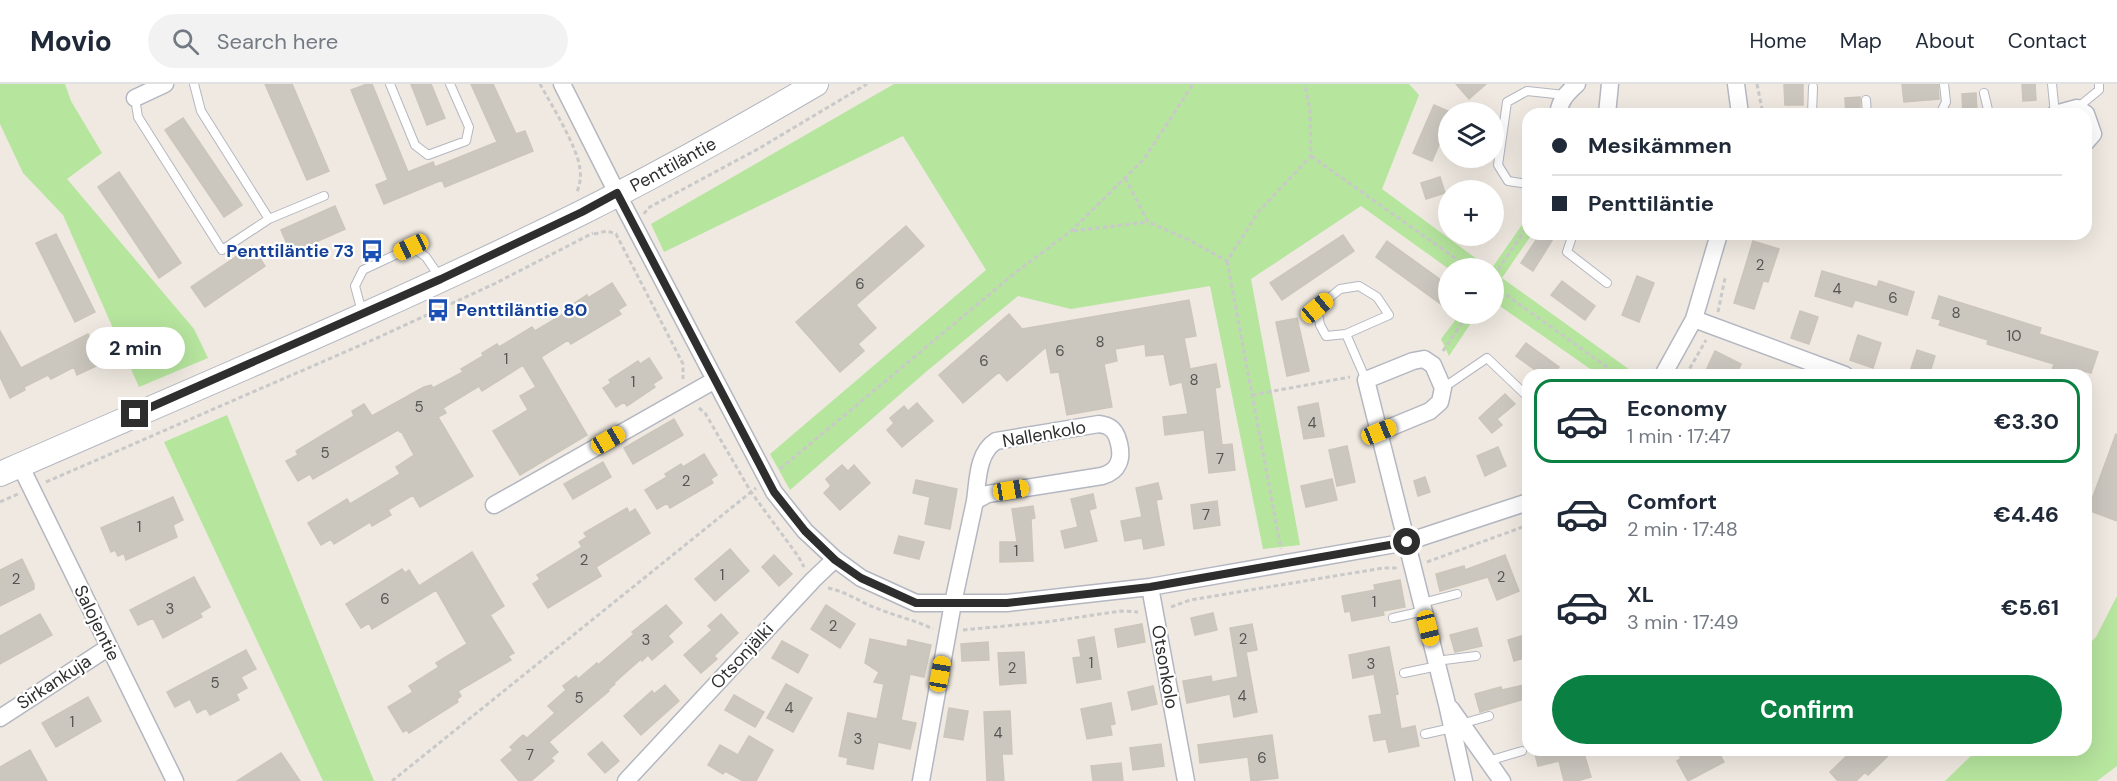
<!DOCTYPE html>
<html lang="en">
<head>
<meta charset="utf-8">
<style>
	:root { --surface:#fff; --page:#f2f2f3; --text:#1f2937; --muted:#747a83; --line:#e0e1e3; --accent:#0b8043 }
	body { margin:0; font-family:"DM Sans",sans-serif; background:var(--page); color:var(--text); height:100vh; display:flex; flex-direction:column; font-size:22px; white-space:nowrap }
	* { box-sizing:border-box; margin:0 }
	p { font-size:20px; color:var(--muted) }
	.icon { flex:none; width:33px; height:33px; fill:none; stroke:currentColor; stroke-width:2; stroke-linecap:round; stroke-linejoin:round }
	.map { position:relative; flex:1; overflow:hidden }
	.side { position:absolute; left:1522px; top:285px; width:570px; height:387px; display:flex; flex-direction:column; background:var(--surface); border-radius:18px; box-shadow:0 6px 24px #0002 }
	.side>* { flex:none }
	.hud { position:absolute; left:1522px; top:24px; width:570px; height:132px; border-radius:18px; box-shadow:0 6px 24px #0002; display:grid; align-content:center; height:132px; padding:0 30px; background:var(--surface) }
	.tools { position:absolute; left:1438px; top:18px; display:grid; gap:12px }
	.tools a { display:grid; place-items:center; width:66px; height:66px; border-radius:50%; background:var(--surface); box-shadow:0 6px 24px #0002; font-size:30px }
	.end { position:absolute; width:27px; height:27px; margin:-14px; border:8px solid #2e2e2e; background:#fff; box-shadow:0 0 0 3px #fff }
	.from { border-radius:50% }
	.bubble { position:absolute; height:42px; border-radius:21px; background:var(--surface); box-shadow:0 6px 24px #0002; font-size:20px; font-weight:700; line-height:42px; text-align:center }
	.car { position:absolute; width:18px; height:36px; margin:-18px -9px; border-radius:8px; box-shadow:0 0 4px 2px #0007; background:linear-gradient(#f5c518 24%,#345 0 40%,#f5c518 0 76%,#345 0 86%,#f5c518 0) }
	.hud b { display:flex; align-items:center; gap:21px; height:57px; font-size:22px }
	.hud b+b { border-top:2px solid var(--line) }
	.hud i { width:15px; height:15px; background:var(--text) }
	ul { padding:10px 0 0; list-style:none }
	li { display:flex; align-items:center; gap:18px; height:84px; margin:0 12px 9px; padding:0 18px; border:3px solid transparent; border-radius:18px }
	li div { flex:1 }
	li b { display:block; font-size:22px }
	li em { font-style:normal; font-weight:700 }
	li.selected { border-color:var(--accent) }
	li>.icon { width:54px; height:54px; stroke-width:1.5 }
	.cta { display:flex; gap:12px; margin-top:auto; padding:12px 30px }
	.cta a { flex:1; height:69px; border-radius:36px; background:var(--accent); color:#fff; font-size:24px; font-weight:700; line-height:69px; text-align:center }
	header { display:flex; align-items:center; gap:36px; box-sizing:border-box; height:84px; padding:0 30px; background:var(--surface); border-bottom:2px solid var(--line) }
	header strong { font-size:28px }
	nav { display:flex; gap:33px; margin-inline-start:auto; font-size:21px }
	.search { width:420px; height:54px; background:var(--page); display:flex; align-items:center; gap:15px; box-sizing:border-box; padding:0 21px; border-radius:33px; color:var(--muted); font-size:22px }
	.map>svg:first-child { display:block }
	.green { fill:#b6e59e }
	.building { fill:#cbc7bf; stroke:#cbc5ba; stroke-width:1.5 }
	.lines { fill:none; stroke-linecap:round; stroke-linejoin:round }
	.lane-casing { stroke:#b4b7c1; stroke-width:10 }
	.street-casing { stroke:#b4b7c1; stroke-width:19 }
	.secondary-casing { stroke:#b4b7c1; stroke-width:26 }
	.path { stroke:#c9c9c9; stroke-width:3; stroke-dasharray:4.5 3; stroke-linecap:butt }
	.lane { stroke:#fff; stroke-width:8 }
	.street { stroke:#fff; stroke-width:16 }
	.secondary { stroke:#fff; stroke-width:24 }
	.route { stroke:#2e2e2e; stroke-width:8 }
	.labels { text-anchor:middle; stroke-width:4.5; stroke-linejoin:round; paint-order:stroke }
	.number-label { font-size:15px; fill:#555452 }
	.street-label { font-size:18px; fill:#2e2e2e; stroke:#fff }
	.transit-label { font-size:18px; font-weight:bold; fill:#164399; stroke:#fff; text-anchor:end }
</style>
</head>
<body>
<header>
<strong>Movio</strong>
<div class="search"><svg class="icon" aria-label="search" viewBox="0 0 24 24"><circle cx="10" cy="10" r="6"/><path d="M15 15l6 6"/></svg>Search here</div>
<nav><a>Home</a><a>Map</a><a>About</a><a>Contact</a></nav>
</header>
<div class="map">
<svg width="2117" height="697" viewBox="0 0 2117 697">
	<rect width="100%" height="100%" fill="#efe9e1"/>
	<path class="green" d="M0,0H65L71,17L102,69L67,95L194,245L208,274L139,303L63,131L23,89L0,40Z
		M894,0H1409L1419,11L1382,105L1489,184L1449,185L1361,122L1251,195L1300,461L1263,465L1210,202L1071,225L1018,212L927,287L790,406L770,370L986,186L903,52L664,168L651,140Z
		M1528,132V150H1532L1502,194L1637,291H1599L1494,218V184H1492Z
		M1460,230H1477L1449,272L1441,255Z
		M227,331L374,697H323L164,358Z
		M2117,512V682L2097,697H1945L1977,666H2086L2087,562L2096,553Z"/>
	<path class="building" d="M265,0H292L329,87L307,96Z
		M367,0H372L408,88L433,78L435,83L497,58L471,0H493L516,50L525,47L533,67L445,103L442,96L384,120L376,101L388,96L351,6Z
		M411,0H431L445,34L427,41Z
		M1456,0H1486L1469,15Z
		M1784,0H1803V21H1785Z
		M1902,0H1938L1939,15L1904,18Z
		M2022,0H2035L2036,16L2023,17Z
		M1976,9L1977,30H1963L1962,10Z
		M1860,13V30H1846L1845,14Z
		M1434,21L1450,28L1449,37L1432,77L1413,69Z
		M183,34L242,121L224,133L165,46Z
		M119,88L181,179L159,194L98,103Z
		M1440,93L1445,109L1426,115L1421,99Z
		M335,122L345,145L291,169L281,146Z
		M906,142L924,162L856,221L876,244L858,260L864,267L840,288L796,238Z
		M56,150L95,228L75,238L36,159Z
		M1540,150H1556L1533,187L1521,179Z
		M1343,151L1354,167L1282,216L1270,199Z
		M1387,157L1449,202V226L1376,173Z
		M1753,157L1779,165L1768,198L1763,197L1754,225L1734,219Z
		M252,162L265,182L205,223L191,203Z
		M1822,187L1877,203L1879,197L1914,208L1907,231L1855,216L1852,223L1815,212Z
		M1637,192L1654,199L1639,238L1622,231Z
		M1562,197L1595,222L1585,236L1551,211Z
		M612,199L626,221L618,226L621,230L571,260L568,256L541,273L587,351L520,391L493,347L528,326L520,312L536,303L523,281L482,307L479,302L443,324L446,329L438,333L473,392L420,423L413,411L388,426L391,431L372,442L370,438L334,460L331,455L321,461L308,439L347,415L350,420L400,390L396,383L414,371L401,347L400,348L398,346L313,395L310,390L298,397L286,377L298,371L296,367L354,332L352,327L364,320L372,332L424,303L431,301L433,304L463,288L461,285L483,272L482,269L497,260L499,263L532,243L535,247L572,225L570,222L587,211L588,214Z
		M1939,212L2041,244L2039,250L2098,268L2091,289L2085,287L2084,291H2058L2059,288L2052,286L2054,280L1987,260L1988,256L1939,241L1941,236L1932,234Z
		M1189,216L1196,252L1184,254L1190,285L1216,280L1220,303L1215,304L1222,361L1232,360L1235,386L1209,389L1204,346L1165,351L1163,333L1188,330L1182,298L1170,301L1164,270L1146,272L1145,260L1115,265L1117,277L1104,280L1112,323L1067,331L1059,288L1051,289L1046,263L1007,297L999,288L963,319L939,291L1009,230L1022,245Z
		M1800,227L1818,233L1809,260L1791,254Z
		M1297,234L1309,287L1287,292L1276,238Z
		M0,247L21,284L88,250L96,265L91,267L96,282L77,291L74,283L51,295L48,291L24,303L25,306L10,314L0,293Z
		M1858,251L1881,259L1873,284L1850,276Z
		M1526,259L1559,283L1553,291H1542L1516,272Z
		M1917,266L1935,272L1929,291H1909Z
		M1715,267L1741,280L1736,291H1704Z
		M649,274L662,294L653,300L655,303L627,322L624,318L616,323L603,304L611,299L609,296L638,277L640,280Z
		M1505,310L1515,320L1497,335L1502,341L1492,349L1479,334Z
		M917,319L933,337L902,363L887,346L894,339L890,334L904,322L908,327Z
		M1318,319L1324,352L1304,355L1298,323Z
		M674,335L683,351L633,380L624,364Z
		M2116,350L2117,351V437L2088,426Z
		M1347,362L1355,398L1337,402L1329,366Z
		M1498,363L1506,382L1485,392L1477,372Z
		M704,370L717,391L711,395L713,399L670,424L667,419L657,425L645,406L667,393L665,390L681,380L683,383Z
		M603,378L611,393L573,415L564,400Z
		M842,381L848,387L854,381L870,399L840,426L824,409L831,402L826,395Z
		M1425,393L1430,408L1418,412L1414,397Z
		M1332,395L1337,416L1306,423L1301,402Z
		M916,396L957,405L950,445L925,440L930,413L913,409Z
		M1158,399L1162,415L1156,416L1164,461L1144,465L1142,454L1125,457L1121,437L1142,433L1136,404Z
		M1093,410L1096,424L1089,426L1097,457L1065,464L1061,447L1078,443L1071,415Z
		M173,413L183,436L173,441L177,453L126,476L124,469L118,472L115,466L111,468L101,444Z
		M1217,417L1220,441L1194,445L1191,421Z
		M1033,422L1035,434L1031,435L1033,477L1000,478V458H1017L1012,425Z
		M627,424L629,429L635,425L650,449L596,483L601,492L548,524L533,500L540,495L537,491L582,463L579,458L587,453L584,449Z
		M899,452L924,458L919,475L894,469Z
		M730,465L749,487L715,517L695,495Z
		M472,468L504,522L490,531L514,569L508,572L511,576L458,607L461,612L457,615L458,618L409,649L407,646L403,648L388,623L413,608L409,602L439,583L436,579L467,560L436,506L372,545L369,539L361,544L346,520L402,485L405,489L409,486L419,502Z
		M774,471L792,490L779,502L762,483Z
		M1505,471L1519,507L1497,516L1488,493L1440,507L1436,490L1464,482L1465,486Z
		M22,475L34,500V505L0,522V486Z
		M194,493L210,523L200,529L202,533L163,554L153,534L138,541L130,526Z
		M1400,496L1405,523L1383,527L1384,531L1352,537L1350,527L1345,528L1342,512L1375,506L1374,501Z
		M666,521L682,539L668,552L673,558L652,576L648,571L642,577L641,575L614,599L615,600L608,606L609,607L549,658L558,668L551,674L554,677L531,697H519L501,676L513,666L510,663L523,651L527,654L555,629L548,622L566,606L563,602L576,592L578,595L597,579L598,581L634,550L632,548Z
		M826,521L855,540L840,564L811,545Z
		M1213,529L1217,546L1195,551L1191,534Z
		M40,530L52,551L0,580V552Z
		M721,530L738,549L714,572L717,575L701,589L684,571L712,546L708,542Z
		M1142,540L1145,558L1118,563L1115,545Z
		M1252,540L1257,566L1246,568L1257,628L1234,633L1230,610L1187,619L1183,597L1211,592L1212,598L1238,593L1230,544Z
		M1477,544L1482,562L1455,568L1450,551Z
		M1528,550V573L1514,577L1508,556Z
		M1094,553L1101,595L1077,599L1073,574L1081,573L1078,556Z
		M870,555L907,563L908,556L931,561L924,593L910,590L901,636L916,639L910,665L878,658L873,685L847,680L848,674L839,672L848,629L877,635L884,600L874,598L879,588L865,579Z
		M782,557L808,571L798,589L772,574Z
		M988,558L989,576L962,577L961,560Z
		M1389,563L1398,610L1395,611L1401,645L1415,642L1419,662L1389,668L1386,655L1374,657L1369,632L1382,630L1374,590L1353,594L1349,571Z
		M246,566L256,585L241,593L247,604L236,610L239,616L210,631L206,624L197,629L190,615L175,623L167,608Z
		M1024,568L1026,599L1000,601L998,569Z
		M786,600L812,614L793,648L767,634Z
		M1528,600V614L1480,628L1475,610L1501,603L1502,606Z
		M665,601L679,617L641,651L624,632L652,607L654,610Z
		M1153,602L1157,620L1132,626L1128,608Z
		M734,611L764,628L755,643L725,626Z
		M88,613L101,637L56,663L42,639Z
		M1111,619L1115,640L1110,641L1112,651L1087,655L1081,625Z
		M949,624L968,627L963,656L944,653Z
		M1010,627L1012,670H1002L1004,697H987L984,628Z
		M1272,651L1278,694L1251,697L1248,673L1200,679L1198,661Z
		M749,652L773,666L756,697H743L725,687L723,690L708,681L720,661L738,671Z
		M602,658L619,677L605,689L588,670Z
		M1161,660L1164,682L1133,686L1130,664Z
		M30,666L47,697H0V683Z
		M1534,666H1583L1591,693L1577,697H1564L1559,677L1538,682Z
		M1676,666H1717L1724,678L1688,697L1677,677L1681,674Z
		M1853,666H1894L1868,691L1865,688L1856,697H1838L1830,688Z
		M281,669L300,697H237Z
		M1121,679L1123,697H1093L1091,682Z"/>
	<g class="lines">
		<g class="lane-casing">
			<path id="lane" d="M390,0L415,61L428,71L466,57L469,43L450,0
				M2052,0L2055,30
				M1984,9L1989,30
				M135,14L138,33L222,166L269,135L201,27L194,0
				M1866,16L1867,30
				M2077,24L2099,6V0
				M1812,30L1813,3
				M1940,30L1946,18L1944,0
				M1528,100L1508,97L1498,81L1507,18L1527,7L1565,11
				M269,135L324,112
				M1573,150L1567,168L1607,199
				M1359,202L1377,213L1389,231L1346,250L1326,252L1320,241L1317,224L1340,205Z
				M362,228L355,202L363,186L412,163L426,173L441,195
				M1346,250L1366,296
				M1443,304L1487,274L1528,313
				M1422,519L1457,510
				M1393,534L1424,527
				M1436,577L1476,572
				M1404,589L1438,582
				M1461,640L1489,632
				M1425,650L1452,644
				M1488,677L1522,667"/>
		</g>
		<g class="street-casing">
			<path id="street" d="M562,0L617,109L774,408L805,447L835,475L861,494L916,519H1007L1150,503L1407,458L1528,418
				M1736,0L1740,30
				M135,14L165,0
				M1558,30C1560,16 1567,9 1577,0
				M1607,30L1610,0
				M2055,30L2077,24L2086,30
				M2086,30L2093,50L2086,58
				M1694,235L1845,291
				M1663,291L1694,235L1719,150
				M1379,348L1430,327L1440,318L1443,304L1433,281L1424,275L1413,277L1366,296L1447,620L1464,697
				M20,381L175,697
				M494,421L715,296
				M1150,503L1186,697
				M1451,625L1502,697
				M0,634L109,563
				M626,697L813,496L835,475
				M921,697L953,519L975,417L988,410L1102,392C1109,390 1115,387 1118,380C1123,371 1119,348 1109,343C1106,341 1103,341 1099,340L996,357C977,369 978,397 975,417"/>
		</g>
		<g class="secondary-casing">
			<g id="secondary">
				<path id="s1" d="M0,390C194,305 391,223 581,129C661,89 739,45 816,0"/>
			</g>
		</g>
		<path class="path" d="M540,0C551,20 578,64 580,85C581,93 580,100 577,108
			M1757,0L1763,30
			M1311,72L1469,184
			M1125,94L1148,138L1189,156L1227,177L1259,127L1311,72L1310,27L1305,0
			M644,130L648,124L758,65L867,0
			M1073,147L1148,138
			M594,150L607,147L616,150L683,280V295
			M1227,177L1281,465
			M1494,192L1528,141
			M1494,202L1618,291
			M1718,228L1725,194
			M1443,267L1468,230
			M1686,291L1706,256
			M1252,311L1350,293
			M699,324L705,329L751,408L798,472L804,483
			M780,385L1015,189L1071,147L1144,75L1193,0
			M46,398L377,254L494,200L593,149
			M0,418L18,410
			M1427,478L1528,441
			M828,504C845,507 860,518 876,524C895,532 915,536 933,545
			M1171,523L1190,516L1383,484H1397
			M963,546L1046,538L1121,527L1138,528
			M392,697L756,404"/>
		<use href="#lane" class="lane"/>
		<use href="#street" class="street"/>
		<use href="#secondary" class="secondary"/>
	</g>
	<g class="lines">
		<path class="route" d="M135,330L441,195L582,128L617,109L774,408L805,447L835,476L861,494L916,519H1007L1150,503L1407,458"/>
	</g>
	<defs>
		<g id="bus-bare" transform="scale(1.8)"><path d="M-5-6H5V4H4V6H2V4H-2V6H-4V4H-5ZM-3.5-4V0h7V-4ZM-3.5 1.2v1.5H-2V1.2ZM2 1.2v1.5H3.5V1.2Z" fill="#1a4fb4" stroke="#fff" stroke-width="2.5" paint-order="stroke"/></g>
	</defs>
	<g fill-rule="evenodd">
		<use href="#bus-bare" x="372" y="167"/>
		<use href="#bus-bare" x="438" y="226"/>
	</g>
	<g class="labels">
		<g class="number-label">
			<text x="1760" y="186">2</text>
			<text x="860" y="205">6</text>
			<text x="1837" y="210">4</text>
			<text x="1893" y="219">6</text>
			<text x="1956" y="234">8</text>
			<text x="2014" y="257">10</text>
			<text x="1100" y="263">8</text>
			<text x="1060" y="272">6</text>
			<text x="506" y="280">1</text>
			<text x="984" y="282">6</text>
			<text x="1194" y="301">8</text>
			<text x="633" y="303">1</text>
			<text x="419" y="328">5</text>
			<text x="1312" y="344">4</text>
			<text x="325" y="374">5</text>
			<text x="1220" y="380">7</text>
			<text x="686" y="402">2</text>
			<text x="1206" y="436">7</text>
			<text x="139" y="448">1</text>
			<text x="1016" y="472">1</text>
			<text x="584" y="481">2</text>
			<text x="722" y="496">1</text>
			<text x="1501" y="498">2</text>
			<text x="16" y="500">2</text>
			<text x="385" y="520">6</text>
			<text x="1374" y="523">1</text>
			<text x="170" y="530">3</text>
			<text x="833" y="547">2</text>
			<text x="1243" y="560">2</text>
			<text x="646" y="561">3</text>
			<text x="1091" y="584">1</text>
			<text x="1371" y="585">3</text>
			<text x="1012" y="589">2</text>
			<text x="215" y="604">5</text>
			<text x="1242" y="617">4</text>
			<text x="579" y="619">5</text>
			<text x="789" y="629">4</text>
			<text x="72" y="643">1</text>
			<text x="998" y="654">4</text>
			<text x="858" y="660">3</text>
			<text x="530" y="676">7</text>
			<text x="1262" y="679">6</text>
		</g>
		<g class="street-label">
			<text dy="6" stroke="none"><textPath href="#s1" startOffset="741">Penttiläntie</textPath></text>
			<text transform="translate(1044 350) rotate(-10)" y="6">Nallenkolo</text>
			<text transform="translate(97 539) rotate(64)" y="6">Salojentie</text>
			<text transform="translate(742 572) rotate(-47)" y="6">Otsonjälki</text>
			<text transform="translate(1165 583) rotate(80)" y="6">Otsonkolo</text>
			<text transform="translate(54 598) rotate(-33)" y="6">Sirkankuja</text>
		</g>
		<g class="transit-label">
			<text x="354" y="173">Penttiläntie 73</text>
			<text x="456" y="232" text-anchor="start">Penttiläntie 80</text>
		</g>
	</g>
</svg>
<div class="tools">
<a><svg class="icon" aria-label="layers" viewBox="0 0 24 24"><path d="M12 4l9 5-9 5-9-5zM3 14l9 5 9-5"/></svg></a>
<a>+</a>
<a>−</a>
</div>
<i class="end from" style="left:1407px;top:458px"></i>
<i class="end" style="left:135px;top:330px"></i>
<div class="bubble" style="left:86px;top:243px;width:99px">2 min</div>
<i class="car" style="left:411px;top:163px;rotate:245deg"></i>
<i class="car" style="left:1317px;top:224px;rotate:50deg"></i>
<i class="car" style="left:1379px;top:348px;rotate:68deg"></i>
<i class="car" style="left:608px;top:356px;rotate:60deg"></i>
<i class="car" style="left:1011px;top:406px;rotate:81deg"></i>
<i class="car" style="left:1428px;top:544px;rotate:166deg"></i>
<i class="car" style="left:940px;top:590px;rotate:10deg"></i>
<div class="hud">
<b><i class="from"></i>Mesikämmen</b>
<b><i></i>Penttiläntie</b>
</div>
<section class="side">
<ul>
<li class="selected"><svg class="icon" aria-label="car" viewBox="0 0 24 24"><path d="M5 17H2v-5l4-1 3-4h7l3 4 3 1v5h-3M9 17h6M6 11h13"/><circle cx="7" cy="17" r="2"/><circle cx="17" cy="17" r="2"/></svg><div><b>Economy</b><p>1 min · 17:47</p></div><em>€3.30</em></li>
<li><svg class="icon" aria-label="car" viewBox="0 0 24 24"><path d="M5 17H2v-5l4-1 3-4h7l3 4 3 1v5h-3M9 17h6M6 11h13"/><circle cx="7" cy="17" r="2"/><circle cx="17" cy="17" r="2"/></svg><div><b>Comfort</b><p>2 min · 17:48</p></div><em>€4.46</em></li>
<li><svg class="icon" aria-label="car" viewBox="0 0 24 24"><path d="M5 17H2v-5l4-1 3-4h7l3 4 3 1v5h-3M9 17h6M6 11h13"/><circle cx="7" cy="17" r="2"/><circle cx="17" cy="17" r="2"/></svg><div><b>XL</b><p>3 min · 17:49</p></div><em>€5.61</em></li>
</ul>
<div class="cta"><a>Confirm</a></div>
</section>
</div>
</body>
</html>
